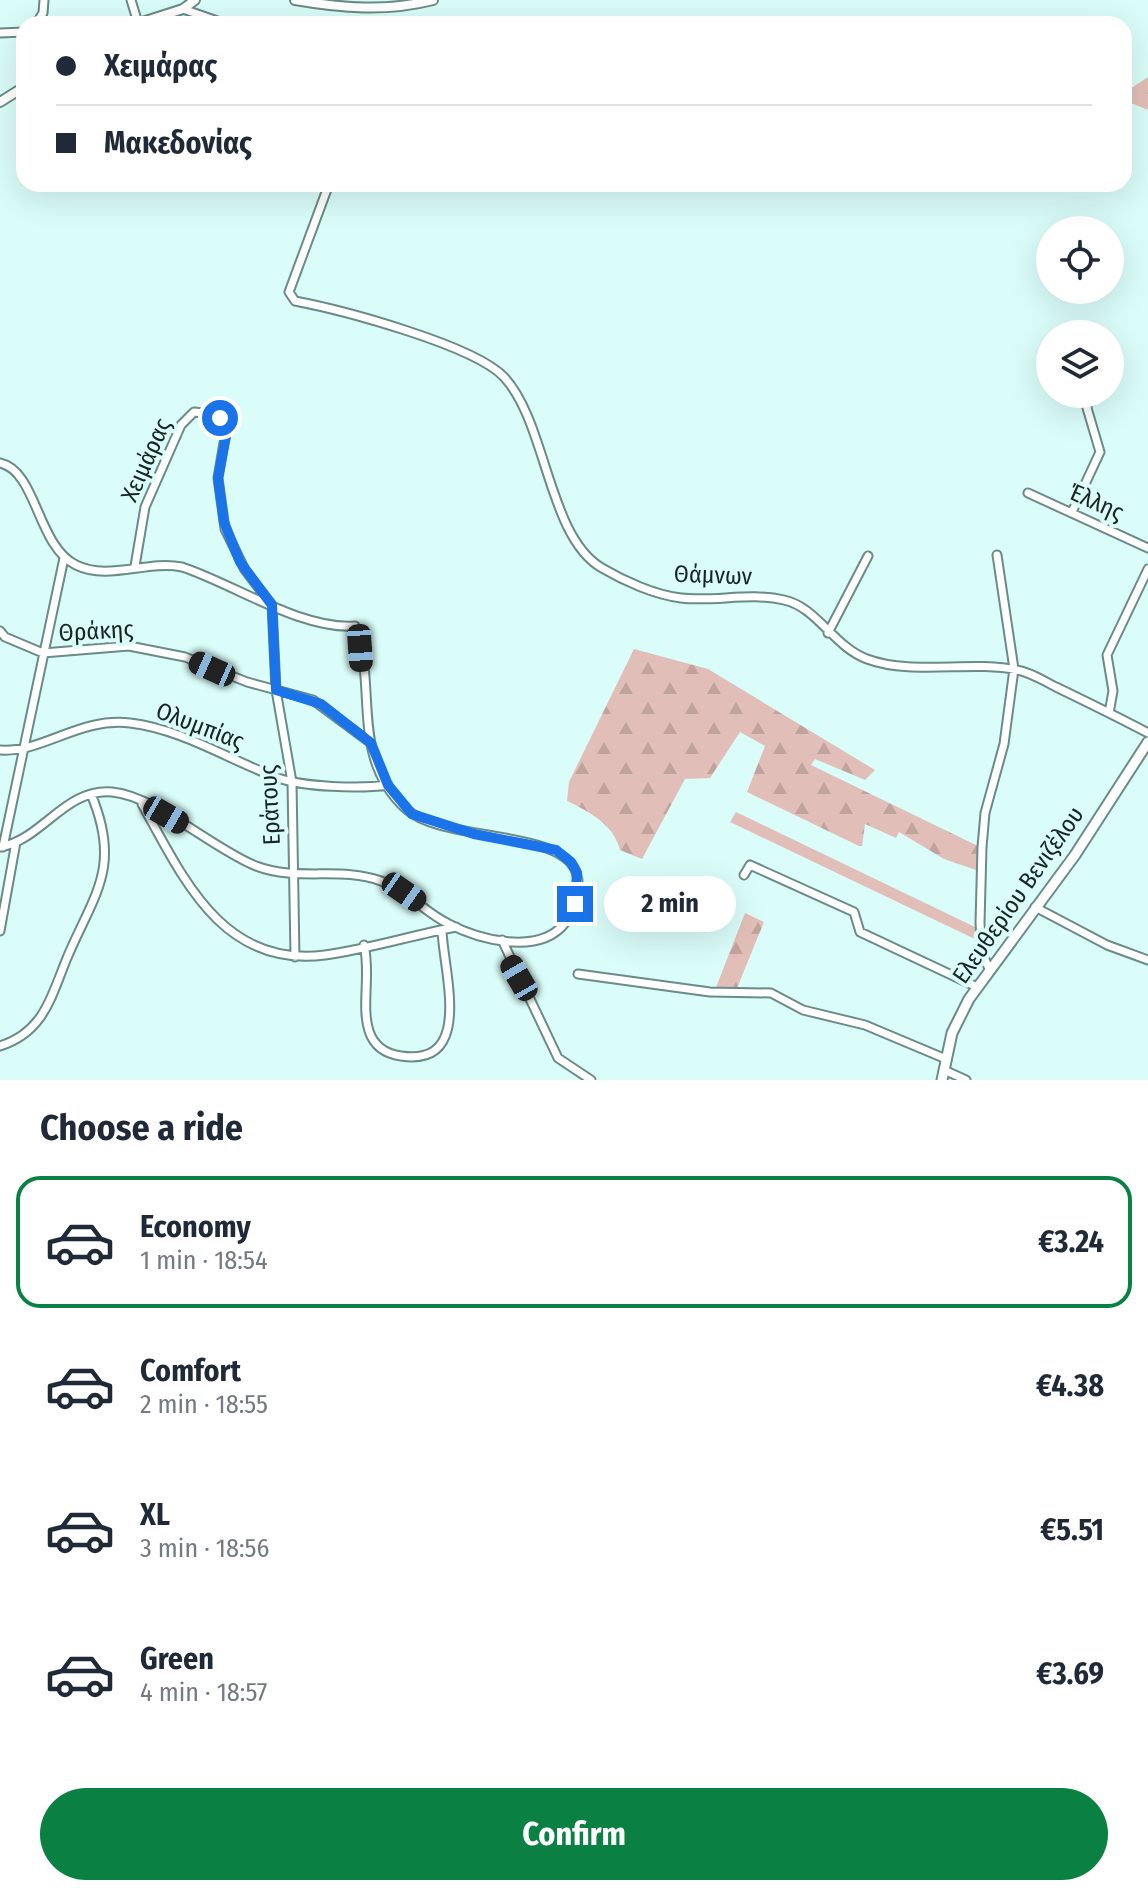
<!DOCTYPE html>
<html lang="en">
<head>
<meta charset="utf-8">
<style>
	:root { --surface:#fff; --page:#f2f2f3; --text:#1f2937; --muted:#747a83; --line:#e0e1e3; --accent:#0b8043 }
	body { margin:0; font-family:"Fira Sans Condensed",sans-serif; background:var(--page); color:var(--text); height:100vh; display:flex; flex-direction:column; font-size:30px; white-space:nowrap }
	* { box-sizing:border-box; margin:0 }
	p { font-size:26px; color:var(--muted) }
	.icon { flex:none; width:44px; height:44px; fill:none; stroke:currentColor; stroke-width:2; stroke-linecap:round; stroke-linejoin:round }
	.map { position:relative; height:1080px; overflow:hidden }
	.side { display:flex; flex-direction:column; background:var(--surface); flex:1 }
	.side>* { flex:none }
	.hud { position:absolute; left:16px; top:16px; width:1116px; height:176px; border-radius:24px; box-shadow:0 8px 32px #0002; display:grid; align-content:center; height:176px; padding:0 40px; background:var(--surface) }
	.fabs { position:absolute; left:1036px; top:216px; display:grid; gap:16px }
	.fabs a { display:grid; place-items:center; width:88px; height:88px; border-radius:50%; background:var(--surface); box-shadow:0 8px 32px #0002; font-size:40px }
	.end { position:absolute; width:36px; height:36px; margin:-18px; border:10px solid #1a73e8; background:#fff; box-shadow:0 0 0 4px #fff }
	.from { border-radius:50% }
	.bubble { position:absolute; height:56px; border-radius:28px; background:var(--surface); box-shadow:0 8px 32px #0002; font-size:26px; font-weight:700; line-height:56px; text-align:center }
	.car { position:absolute; width:24px; height:48px; margin:-24px -12px; border-radius:10px; box-shadow:0 0 6px 2px #0007; background:linear-gradient(#222 24%,#8ab4d8 0 40%,#222 0 76%,#8ab4d8 0 86%,#222 0) }
	.hud b { display:flex; align-items:center; gap:28px; height:76px; font-size:30px }
	.hud b+b { border-top:2px solid var(--line) }
	.hud i { width:20px; height:20px; background:var(--text) }
	ul { padding:0; list-style:none }
	li { display:flex; align-items:center; gap:24px; height:132px; margin:0 16px 12px; padding:0 24px; border:4px solid transparent; border-radius:24px }
	li div { flex:1 }
	li b { display:block; font-size:30px }
	li em { font-style:normal; font-weight:700 }
	li.on { border-color:var(--accent) }
	li>.icon { width:72px; height:72px; stroke-width:1.5 }
	h2 { padding:0 40px; font-size:36px; line-height:96px }
	.button { display:flex; gap:16px; margin-top:auto; padding:16px 40px }
	.button a { flex:1; height:92px; border-radius:48px; background:var(--accent); color:#fff; font-size:32px; font-weight:700; line-height:92px; text-align:center }
	.map>svg:first-child { display:block }
	.green { fill:#e2beb8 }
	.forest { fill:url(#forest-firs) }
	.lines { fill:none; stroke-linecap:round; stroke-linejoin:round }
	.minor-casing { stroke:#6a8b87; stroke-width:11 }
	.tertiary-casing { stroke:#6a8b87; stroke-width:12 }
	.secondary-casing { stroke:#6a8b87; stroke-width:13 }
	.minor { stroke:#fff; stroke-width:7 }
	.tertiary { stroke:#fff; stroke-width:8 }
	.secondary { stroke:#fff; stroke-width:9 }
	.route { stroke:#1a73e8; stroke-width:10 }
	.labels { text-anchor:middle; stroke-width:8; stroke-linejoin:round; paint-order:stroke }
	.street-label { font-size:24px; fill:#182524; stroke:#dafdf9 }
</style>
</head>
<body>
<div class="map">
<svg width="1148" height="1080" viewBox="0 0 1148 1080">
	<defs>
		<pattern id="forest-firs" width="22" height="20" patternUnits="userSpaceOnUse" patternTransform="scale(2)"><rect width="22" height="20" fill="#e2beb8"/><path d="M5 1l3.5 6h-7zM16 11l3.5 6h-7z" fill="#c1a39e"/></pattern>
	</defs>
	<rect width="100%" height="100%" fill="#dafdf9"/>
	<path class="green" d="M736,812L975,927L977,940L730,822Z"/>
	<path class="forest" d="M1148,77V110L1124,100V93Z
		M634,649L708,669L875,770L865,780L815,759L811,765L978,846L976,870L944,859L899,832L896,838L865,824L862,846H859L747,792L765,746L740,732L710,778L685,779L642,859L620,850C614,825 590,812 567,801L569,782Z
		M745,913L764,922L737,988L715,990Z"/>
	<g class="lines">
		<g class="minor-casing">
			<path id="minor" d="M131,0L138,23
				M183,9L226,24
				M36,24L43,13L44,0
				M0,33L24,32
				M329,184L289,292L295,301C342,310 474,345 504,377C547,423 548,537 602,568C624,581 655,595 681,598C715,602 750,592 784,600C817,607 834,647 867,659C913,676 971,660 1017,670C1030,672 1044,681 1056,687C1087,702 1118,717 1148,733
				M0,463C37,471 37,546 76,565C108,581 147,560 182,567C234,584 301,630 355,626C378,685 349,757 406,809C442,842 561,829 576,872C582,889 576,909 565,923C539,956 479,940 447,923C423,911 407,890 381,881C340,866 298,882 256,866C213,849 156,796 112,792C65,788 42,840 0,847
				M1028,493L1148,548
				M1072,512L1100,452L1087,408L1089,394
				M135,566L145,507L181,425L194,412L214,414L226,431L218,478L225,529L245,570L272,605L276,690L292,782L295,957
				M0,631L5,637L43,653L129,646L185,657L247,682L313,700L371,743
				M828,633L868,556
				M1109,713L1113,691L1107,655L1148,569
				M0,750C43,753 79,717 130,723C182,729 229,760 278,778C304,787 360,789 388,785
				M142,804C184,880 223,968 325,955C368,949 413,935 456,927
				M3,847L64,558
				M744,875L750,865L854,912L860,932L977,987
				M1035,907L1107,945L1148,960
				M0,931L16,842
				M502,940L558,1058L591,1080
				M364,945C371,973 361,1006 369,1031C374,1046 386,1054 401,1056C475,1067 443,971 442,930
				M989,969L982,952L980,923L982,847L985,813L1004,744L1014,669L997,555
				M578,974L710,992L771,993L803,1010L865,1025L946,1059
				M0,1046C44,1032 51,997 67,958C94,894 122,868 91,794
				M944,1070L966,1080"/>
		</g>
		<g class="tertiary-casing">
			<path id="tertiary" d="M295,0C342,8 386,12 433,0
				M136,24L183,9L195,0
				M0,102L24,87"/>
		</g>
		<g class="secondary-casing">
			<path id="secondary" d="M942,1080L952,1033L969,999L1075,855L1148,742"/>
		</g>
		<use href="#minor" class="minor"/>
		<use href="#tertiary" class="tertiary"/>
		<use href="#secondary" class="secondary"/>
	</g>
	<g class="lines">
		<path class="route" d="M220,418L226,436L218,478L224,522L240,562L272,605L276,690L321,704L371,743L388,785L412,814L474,834L556,850L571,862L577,873L575,904"/>
	</g>
	<g class="labels">
		<g class="street-label">
			<text transform="translate(146 460) rotate(-66)" y="8">Χειμάρας</text>
			<text transform="translate(1096 502) rotate(24)" y="8">Έλλης</text>
			<text transform="translate(713 575) rotate(2)" y="8">Θάμνων</text>
			<text transform="translate(96 631) rotate(-3)" y="8">Θράκης</text>
			<text transform="translate(200 726) rotate(21)" y="8">Ολυμπίας</text>
			<text transform="translate(270 805) rotate(-93)" y="8">Εράτους</text>
			<text transform="translate(1018 895) rotate(-55)" y="8">Ελευθερίου Βενιζέλου</text>
		</g>
	</g>
</svg>
<div class="fabs">
<a><svg class="icon" aria-label="locate" viewBox="0 0 24 24"><circle cx="12" cy="12" r="6"/><path d="M12 2v4M12 18v4M2 12h4M18 12h4"/></svg></a>
<a><svg class="icon" aria-label="layers" viewBox="0 0 24 24"><path d="M12 4l9 5-9 5-9-5zM3 14l9 5 9-5"/></svg></a>
</div>
<i class="end from" style="left:220px;top:418px"></i>
<i class="end" style="left:575px;top:904px"></i>
<div class="bubble" style="left:604px;top:876px;width:132px">2 min</div>
<i class="car" style="left:360px;top:648px;rotate:176deg"></i>
<i class="car" style="left:212px;top:669px;rotate:294deg"></i>
<i class="car" style="left:166px;top:815px;rotate:120deg"></i>
<i class="car" style="left:404px;top:892px;rotate:125deg"></i>
<i class="car" style="left:519px;top:978px;rotate:330deg"></i>
<div class="hud">
<b><i class="from"></i>Χειμάρας</b>
<b><i></i>Μακεδονίας</b>
</div>
</div>
<section class="side">
<h2>Choose a ride</h2>
<ul>
<li class="on"><svg class="icon" aria-label="car" viewBox="0 0 24 24"><path d="M5 17H2v-5l4-1 3-4h7l3 4 3 1v5h-3M9 17h6M6 11h13"/><circle cx="7" cy="17" r="2"/><circle cx="17" cy="17" r="2"/></svg><div><b>Economy</b><p>1 min · 18:54</p></div><em>€3.24</em></li>
<li><svg class="icon" aria-label="car" viewBox="0 0 24 24"><path d="M5 17H2v-5l4-1 3-4h7l3 4 3 1v5h-3M9 17h6M6 11h13"/><circle cx="7" cy="17" r="2"/><circle cx="17" cy="17" r="2"/></svg><div><b>Comfort</b><p>2 min · 18:55</p></div><em>€4.38</em></li>
<li><svg class="icon" aria-label="car" viewBox="0 0 24 24"><path d="M5 17H2v-5l4-1 3-4h7l3 4 3 1v5h-3M9 17h6M6 11h13"/><circle cx="7" cy="17" r="2"/><circle cx="17" cy="17" r="2"/></svg><div><b>XL</b><p>3 min · 18:56</p></div><em>€5.51</em></li>
<li><svg class="icon" aria-label="car" viewBox="0 0 24 24"><path d="M5 17H2v-5l4-1 3-4h7l3 4 3 1v5h-3M9 17h6M6 11h13"/><circle cx="7" cy="17" r="2"/><circle cx="17" cy="17" r="2"/></svg><div><b>Green</b><p>4 min · 18:57</p></div><em>€3.69</em></li>
</ul>
<div class="button"><a>Confirm</a></div>
</section>
</body>
</html>
